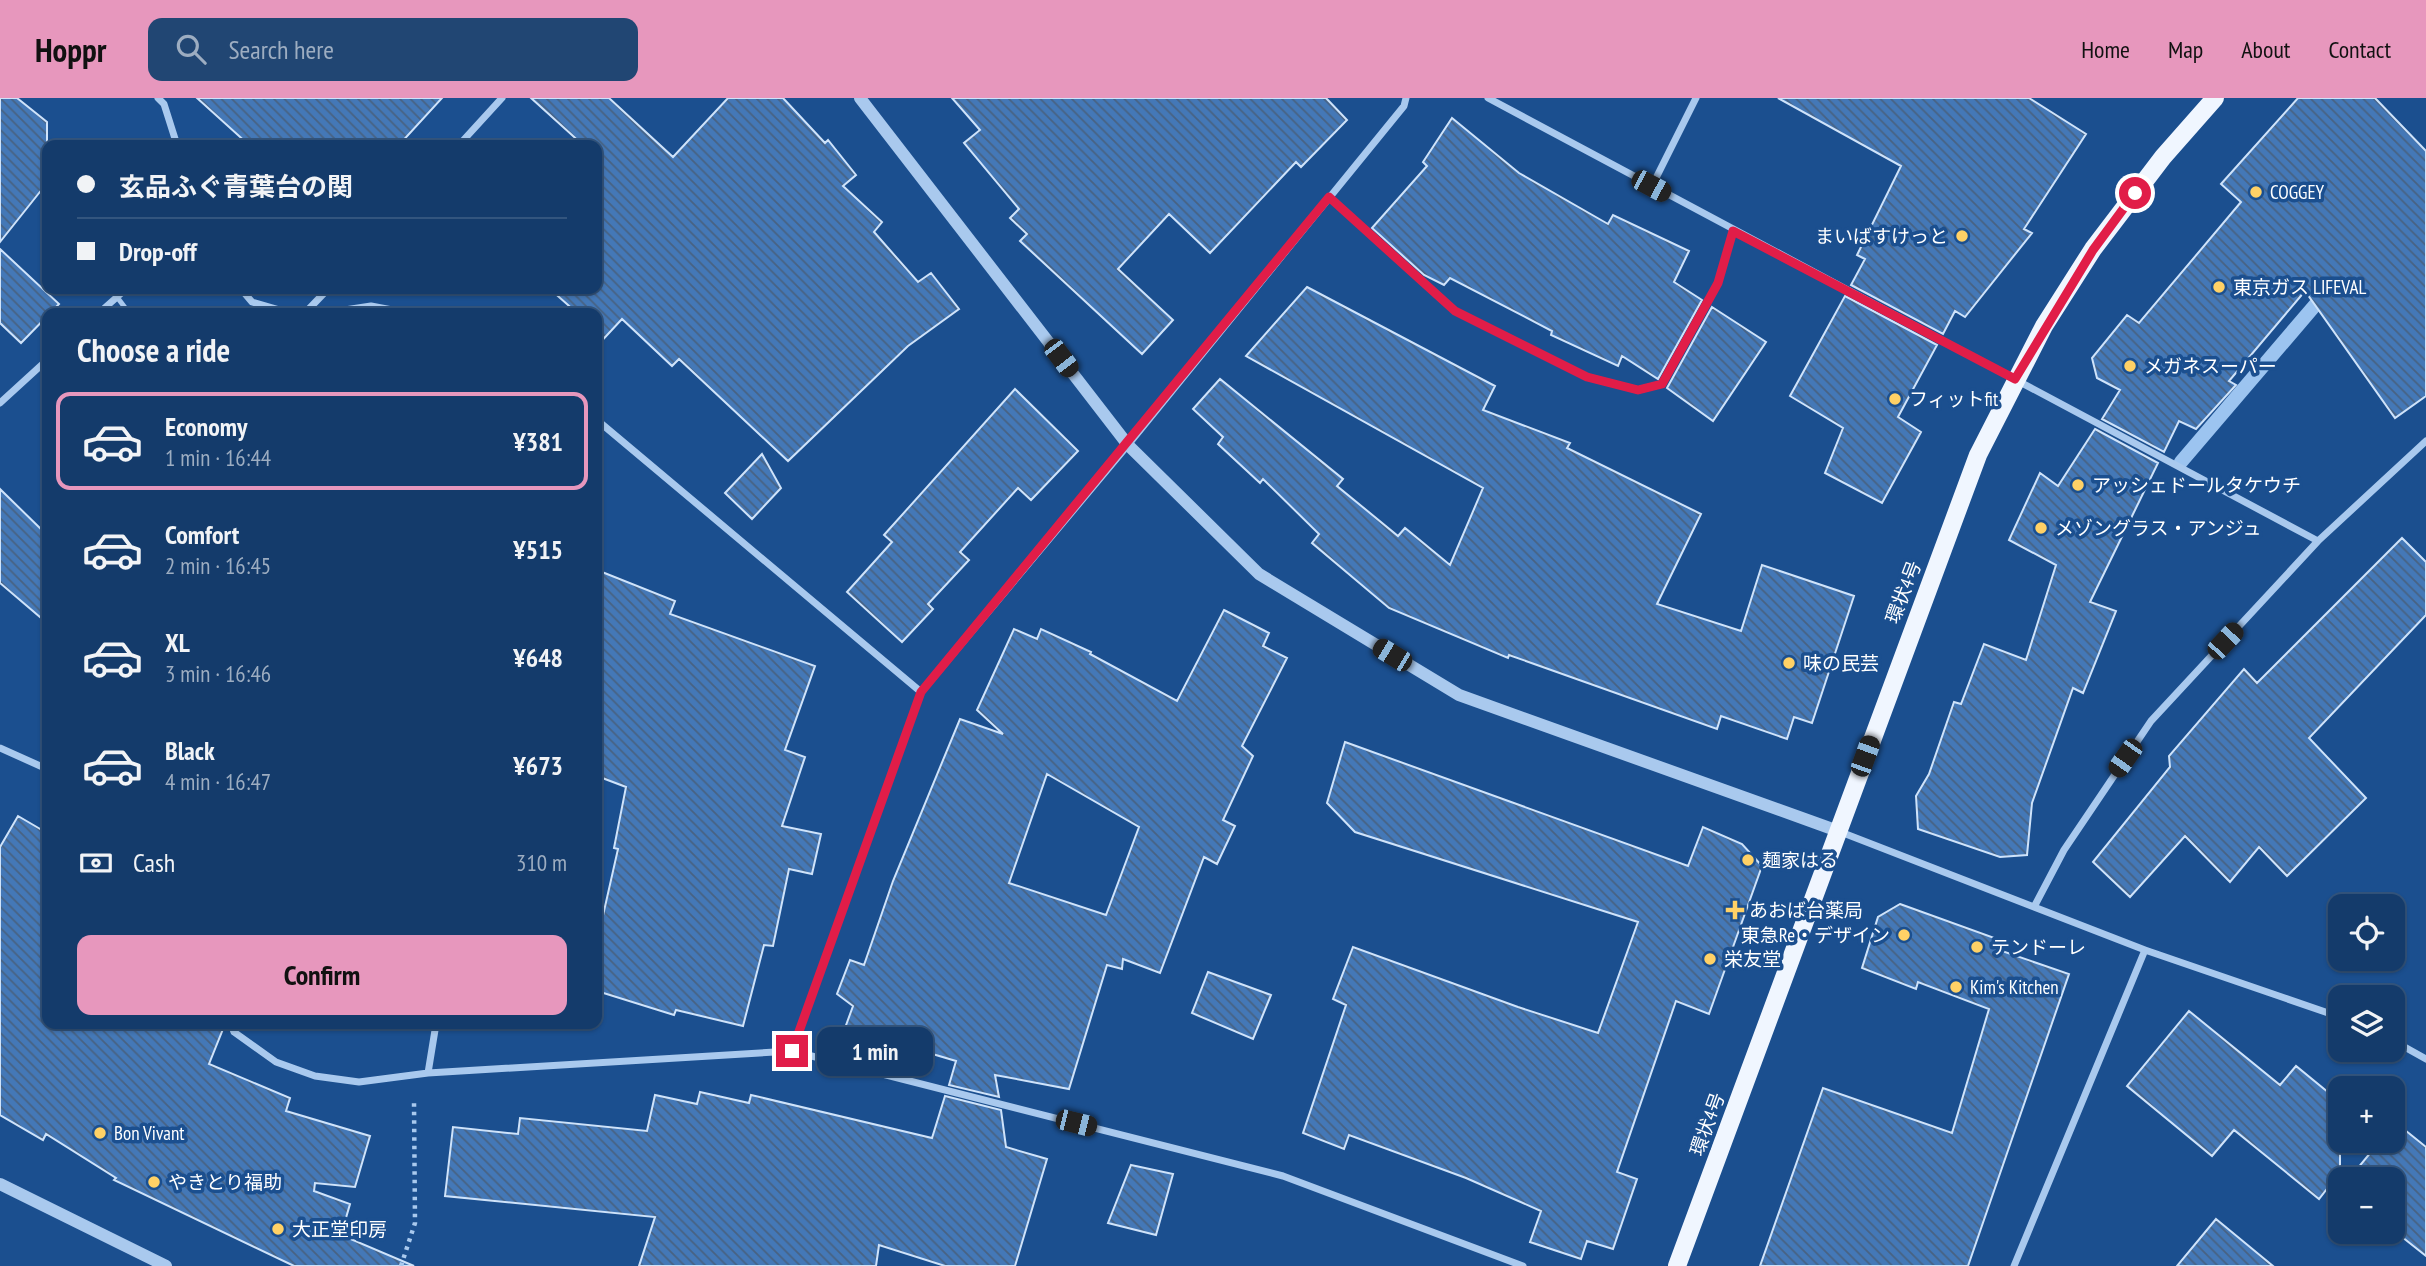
<!DOCTYPE html>
<html lang="en">
<head>
<meta charset="utf-8">
<style>
	:root { --surface:#143b6b; --page:#214673; --text:#f1f3f6; --muted:#9dadc1; --line:#33557e; --accent:#e797bd }
	body { margin:0; font-family:"PT Sans Narrow","Noto Sans JP",sans-serif; background:var(--page); color:var(--text); height:100vh; display:flex; flex-direction:column; font-size:26px; white-space:nowrap }
	* { box-sizing:border-box; margin:0 }
	p { font-size:23px; color:var(--muted) }
	.icon { flex:none; width:38px; height:38px; fill:none; stroke:currentColor; stroke-width:2; stroke-linecap:round; stroke-linejoin:round }
	.map { position:relative; flex:1; overflow:hidden }
	.details { position:absolute; left:42px; top:210px; width:560px; height:721px; display:flex; flex-direction:column; background:var(--surface); border-radius:14px; box-shadow:0 2px 5px #0004,0 0 0 2px var(--line) }
	.details>* { flex:none }
	.guide { position:absolute; left:42px; top:42px; width:560px; height:154px; border-radius:14px; box-shadow:0 2px 5px #0004,0 0 0 2px var(--line); display:grid; align-content:center; height:154px; padding:0 35px; background:var(--surface) }
	.tools { position:absolute; left:2328px; top:796px; display:grid; gap:14px }
	.tools a { display:grid; place-items:center; width:77px; height:77px; border-radius:14px; background:var(--surface); box-shadow:0 2px 5px #0004,0 0 0 2px var(--line); font-size:35px }
	.end { position:absolute; width:32px; height:32px; margin:-16px; border:9px solid #e11d48; background:#fff; box-shadow:0 0 0 4px #fff }
	.from { border-radius:50% }
	.bubble { position:absolute; height:49px; border-radius:14px; background:var(--surface); box-shadow:0 2px 5px #0004,0 0 0 2px var(--line); font-size:23px; font-weight:800; line-height:49px; text-align:center }
	.car { position:absolute; width:21px; height:42px; margin:-21px -10px; border-radius:9px; box-shadow:0 0 5px 2px #0007; background:linear-gradient(#222 24%,#8ab4d8 0 40%,#222 0 76%,#8ab4d8 0 86%,#222 0) }
	.guide b { display:flex; align-items:center; gap:24px; height:66px; font-size:26px }
	.guide b+b { border-top:2px solid var(--line) }
	.guide i { width:18px; height:18px; background:var(--text) }
	ul { padding:0; list-style:none }
	li { display:flex; align-items:center; gap:21px; height:98px; margin:0 14px 10px; padding:0 21px; border:4px solid transparent; border-radius:14px }
	li div { flex:1 }
	li b { display:block; font-size:26px }
	li em { font-style:normal; font-weight:800 }
	li.current { border-color:var(--accent) }
	li>.icon { width:63px; height:63px; stroke-width:1.5 }
	h2 { padding:0 35px; font-size:32px; line-height:84px }
	.pay { display:flex; align-items:center; gap:18px; height:77px; padding:0 35px; font-size:26px }
	.pay p { margin-inline-start:auto }
	.action { display:flex; gap:14px; margin-top:auto; padding:14px 35px }
	.action a { flex:1; height:80px; border-radius:14px; background:var(--accent); color:#111; font-size:28px; font-weight:800; line-height:80px; text-align:center }
	header { display:flex; align-items:center; gap:42px; box-sizing:border-box; height:98px; padding:0 35px; background:var(--accent); color:#111 }
	header strong { font-size:33px }
	nav { display:flex; gap:38px; margin-inline-start:auto; font-size:24px }
	.search { width:490px; height:63px; background:var(--page); display:flex; align-items:center; gap:18px; box-sizing:border-box; padding:0 24px; border-radius:14px; color:var(--muted); font-size:26px }
	.map>svg:first-child { display:block }
	.lines { fill:none; stroke-linecap:round; stroke-linejoin:round }
	.stream { stroke:#9cc4f0; stroke-width:14 }
	.building { fill:url(#building-back-hatch); stroke:#cfe3fa; stroke-width:2; fill-rule:evenodd }
	.path { stroke:#a9c9ee; stroke-width:4.5; stroke-dasharray:3.5 5; stroke-linecap:butt }
	.service { stroke:#a9c9ee; stroke-width:5 }
	.minor { stroke:#a9c9ee; stroke-width:7 }
	.tertiary { stroke:#a9c9ee; stroke-width:12 }
	.primary { stroke:#f0f6ff; stroke-width:18 }
	.route { stroke:#e11d48; stroke-width:9 }
	.poi-dot { fill:#ffd166; stroke:#1b4f8f; stroke-width:2.5 }
	.labels { text-anchor:middle; stroke-width:7; stroke-linejoin:round; paint-order:stroke }
	.poi-label { font-size:19px; fill:#fff; stroke:#1b4f8f; text-anchor:start }
	.street-label { font-size:19px; fill:#fff; stroke:#1b4f8f }
</style>
</head>
<body>
<header>
<strong>Hoppr</strong>
<div class="search"><svg class="icon" aria-label="search" viewBox="0 0 24 24"><circle cx="10" cy="10" r="6"/><path d="M15 15l6 6"/></svg>Search here</div>
<nav><a>Home</a><a>Map</a><a>About</a><a>Contact</a></nav>
</header>
<div class="map">
<svg width="2426" height="1168" viewBox="0 0 2426 1168">
	<defs>
		<pattern id="building-back-hatch" width="6" height="6" patternUnits="userSpaceOnUse" patternTransform="scale(1.75)"><rect width="6" height="6" fill="#4478b7"/><path d="M-1 5l2 2M0 0l6 6M5-1l2 2" fill="none" stroke="#486282"/></pattern>
	</defs>
	<rect width="100%" height="100%" fill="#1b4f8f"/>
	<g class="lines">
		<path class="stream" d="M2181,364L2328,192"/>
	</g>
	<path class="building" d="M0,0H17L47,24V85L0,144Z
		M197,0H442L399,47H249Z
		M531,0H609L673,59L728,0H783L825,45L828,42L856,77L843,88L882,124L874,134L918,184L931,175L959,211L908,248L788,363L679,261L672,268L622,221L597,248V215H577L550,191H597V47H583Z
		M952,0H1326L1347,22L1301,69L1296,64L1210,155L1169,116L1118,171L1173,222L1142,256L1020,143L1027,136L1010,120L1019,111L964,45L980,32Z
		M1778,0H2029L2086,36L2024,131L2032,135L1965,219L1955,213L1943,236L1851,187L1865,161L1857,157L1901,68Z
		M2298,0H2375L2426,53V298L2395,320L2305,193L2229,283L2236,287L2196,331L2179,323L2164,354L2102,321L2120,292L2097,280L2092,260L2127,217L2139,225L2241,104L2221,86Z
		M1452,20L1519,75L1608,126L1613,117L1689,153L1674,184L1702,202L1658,281L1622,258L1618,268L1551,237L1552,233L1450,180L1444,187L1424,177L1372,130L1427,68L1423,64Z
		M0,151L59,206L21,245L0,225Z
		M1307,189L1495,288L1483,312L1570,345L1567,350L1701,416L1657,506L1741,533L1762,467L1854,498L1812,625L1794,619L1787,641L1721,618L1717,631L1509,557L1508,560L1389,510L1312,445L1319,436L1263,381L1260,385L1218,346L1223,339L1193,311L1220,281L1343,381L1337,388L1398,438L1405,430L1450,467L1483,390L1246,258Z
		M1845,198L1937,247L1898,319L1921,334L1882,405L1825,375L1843,330L1790,298Z
		M1712,209L1766,244L1713,323L1667,290Z
		M1015,291L1078,353L1031,402L1018,390L960,454L969,462L928,506L933,511L902,544L847,494L892,444L884,437Z
		M2095,331L2158,365L2090,504L2116,513L2083,595L2073,590L2032,705L2027,757L2000,759L1918,731L1916,698L1929,676L1954,604L1961,606L1984,546L2026,562L2056,467L2009,442L2040,375L2058,388Z
		M762,356L781,390L752,421L725,395Z
		M0,391L47,437V525L0,485Z
		M2402,440L2426,464V517L2309,640L2366,700L2287,778L2259,749L2230,784L2185,738L2130,799L2093,764L2170,669L2169,658L2244,571L2257,585Z
		M597,472L675,503L670,516L815,568L785,652L805,659L782,728L821,736L812,776L789,771L773,848L764,847L743,928L676,912L674,917L597,893V844L618,751L614,750L626,689L597,678Z
		M1224,512L1269,535L1263,548L1287,560L1242,648L1253,658L1223,722L1235,728L1217,766L1204,759L1160,875L1123,861L1122,871L1107,867L1069,991L995,977L999,999L949,987L956,963L845,930L853,908L837,896L850,862L864,867L893,783L960,621L1003,636L977,612L1014,531L1037,541L1041,531L1091,554L1090,556L1177,603ZM1047,676L1139,729L1106,817L1009,785Z
		M1345,644L1688,768L1703,729L1742,746L1762,768L1709,916L1676,903L1617,1074L1637,1081L1613,1151L1587,1143L1581,1161L1530,1144L1541,1113L1466,1080L1349,1037L1344,1051L1303,1035L1346,907L1333,901L1353,849L1518,909L1598,935L1638,824L1355,734L1327,705Z
		M18,718L47,735V926H225L209,966L290,1000L286,1013L370,1038L355,1089L315,1085L314,1093L350,1106L341,1137L414,1168H294L114,1082L116,1080L46,1036L43,1042L0,1017V749Z
		M1900,806L2000,842L1996,851L2069,876L1968,1168H1760L1823,990L1952,1035L1989,911L1918,884L1916,891L1862,870L1878,819Z
		M1208,874L1271,897L1253,941L1192,915Z
		M2189,913L2280,987L2296,968L2340,1004V1074L2319,1101L2234,1032L2212,1058L2127,988Z
		M700,994L749,1005L751,997L932,1040L945,998L1001,1012L1006,1049L1047,1061L1015,1168H945L879,1147L876,1168H639L655,1119L445,1098L453,1029L518,1036L520,1020L647,1033L655,997L697,1006Z
		M2395,1024L2426,1049V1158L2392,1131V1082H2348L2380,1043H2392Z
		M1131,1067L1173,1076L1156,1137L1108,1125Z
		M2216,1121L2273,1168H2177Z"/>
	<g class="lines">
		<path class="path" d="M401,1168L415,1125L414,1003"/>
		<path class="service" d="M117,199L129,215"/>
		<path class="minor" d="M158,0L164,6L177,47
			M1488,0L2318,443
			M459,47L502,0
			M1652,88L1696,0
			M1329,99L1455,213L1587,279L1638,292L1662,286L1718,185L1733,133
			M241,191L252,204L290,215
			M99,215L126,191
			M305,215L328,191
			M325,215L371,208L408,215
			M0,305L47,262
			M597,322L921,594
			M0,650L47,671
			M1838,733L2145,852L2340,919
			M2034,809L2064,752L2151,623L2318,443L2426,343
			M231,926L234,934L276,964L315,978L359,984L428,975L792,953L1283,1078L1523,1168
			M2392,942L2426,961
			M792,953L921,594L1128,347L1404,8L1406,0
			M428,975L436,926
			M2014,1168L2145,852"/>
		<path class="tertiary" d="M860,0L1128,347L1259,476L1459,597L1838,733
			M0,1086L166,1168"/>
		<path class="primary" d="M1677,1168L1978,357L2044,228L2093,151L2163,59L2215,0"/>
	</g>
	<g class="lines">
		<path class="route" d="M792,953L921,594L1329,99L1455,213L1587,279L1638,292L1662,286L1718,185L1733,133L2015,281L2093,152L2135,95"/>
	</g>
	<g class="poi-dot">
		<circle cx="2256" cy="94" r="7"/>
		<circle cx="1962" cy="138" r="7"/>
		<circle cx="2219" cy="189" r="7"/>
		<circle cx="2130" cy="268" r="7"/>
		<circle cx="1895" cy="301" r="7"/>
		<circle cx="2078" cy="387" r="7"/>
		<circle cx="2041" cy="430" r="7"/>
		<circle cx="1789" cy="565" r="7"/>
		<circle cx="1748" cy="762" r="7"/>
		<path d="M1731.5 801.5h7v7h7v7h-7v7h-7v-7h-7v-7h7z"/>
		<circle cx="1904" cy="837" r="7"/>
		<circle cx="1977" cy="849" r="7"/>
		<circle cx="1710" cy="861" r="7"/>
		<circle cx="1956" cy="889" r="7"/>
		<circle cx="100" cy="1035" r="7"/>
		<circle cx="154" cy="1084" r="7"/>
		<circle cx="278" cy="1131" r="7"/>
	</g>
	<g class="labels">
		<g class="poi-label">
			<text x="2270" y="101">COGGEY</text>
			<text x="1948" y="145" text-anchor="end">まいばすけっと</text>
			<text x="2233" y="196">東京ガス LIFEVAL</text>
			<text x="2144" y="275">メガネスーパー</text>
			<text x="1909" y="308">フィットfit</text>
			<text x="2092" y="394">アッシェドールタケウチ</text>
			<text x="2055" y="437">メゾングラス・アンジュ</text>
			<text x="1803" y="572">味の民芸</text>
			<text x="1762" y="769">麺家はる</text>
			<text x="1749" y="819">あおば台薬局</text>
			<text x="1890" y="844" text-anchor="end">東急Re・デザイン</text>
			<text x="1991" y="856">テンドーレ</text>
			<text x="1724" y="868">栄友堂</text>
			<text x="1970" y="896">Kim's Kitchen</text>
			<text x="114" y="1042">Bon Vivant</text>
			<text x="168" y="1091">やきとり福助</text>
			<text x="292" y="1138">大正堂印房</text>
		</g>
		<g class="street-label">
			<text transform="translate(1903 494) rotate(-69)" y="7">環状4号</text>
			<text transform="translate(1707 1026) rotate(-70)" y="7">環状4号</text>
		</g>
	</g>
</svg>
<div class="tools">
<a><svg class="icon" aria-label="locate" viewBox="0 0 24 24"><circle cx="12" cy="12" r="6"/><path d="M12 2v4M12 18v4M2 12h4M18 12h4"/></svg></a>
<a><svg class="icon" aria-label="layers" viewBox="0 0 24 24"><path d="M12 4l9 5-9 5-9-5zM3 14l9 5 9-5"/></svg></a>
<a>+</a>
<a>−</a>
</div>
<i class="end from" style="left:2135px;top:95px"></i>
<i class="end" style="left:792px;top:953px"></i>
<div class="bubble" style="left:817px;top:929px;width:116px">1 min</div>
<i class="car" style="left:1651px;top:88px;rotate:118deg"></i>
<i class="car" style="left:1061px;top:260px;rotate:143deg"></i>
<i class="car" style="left:2225px;top:543px;rotate:43deg"></i>
<i class="car" style="left:1392px;top:557px;rotate:301deg"></i>
<i class="car" style="left:1865px;top:658px;rotate:20deg"></i>
<i class="car" style="left:2125px;top:660px;rotate:215deg"></i>
<i class="car" style="left:1076px;top:1025px;rotate:104deg"></i>
<div class="guide">
<b><i class="from"></i>玄品ふぐ青葉台の関</b>
<b><i></i>Drop-off</b>
</div>
<section class="details">
<h2>Choose a ride</h2>
<ul>
<li class="current"><svg class="icon" aria-label="car" viewBox="0 0 24 24"><path d="M5 17H2v-5l4-1 3-4h7l3 4 3 1v5h-3M9 17h6M6 11h13"/><circle cx="7" cy="17" r="2"/><circle cx="17" cy="17" r="2"/></svg><div><b>Economy</b><p>1 min · 16:44</p></div><em>¥381</em></li>
<li><svg class="icon" aria-label="car" viewBox="0 0 24 24"><path d="M5 17H2v-5l4-1 3-4h7l3 4 3 1v5h-3M9 17h6M6 11h13"/><circle cx="7" cy="17" r="2"/><circle cx="17" cy="17" r="2"/></svg><div><b>Comfort</b><p>2 min · 16:45</p></div><em>¥515</em></li>
<li><svg class="icon" aria-label="car" viewBox="0 0 24 24"><path d="M5 17H2v-5l4-1 3-4h7l3 4 3 1v5h-3M9 17h6M6 11h13"/><circle cx="7" cy="17" r="2"/><circle cx="17" cy="17" r="2"/></svg><div><b>XL</b><p>3 min · 16:46</p></div><em>¥648</em></li>
<li><svg class="icon" aria-label="car" viewBox="0 0 24 24"><path d="M5 17H2v-5l4-1 3-4h7l3 4 3 1v5h-3M9 17h6M6 11h13"/><circle cx="7" cy="17" r="2"/><circle cx="17" cy="17" r="2"/></svg><div><b>Black</b><p>4 min · 16:47</p></div><em>¥673</em></li>
</ul>
<div class="pay"><svg class="icon" aria-label="cash" viewBox="0 0 24 24"><path d="M3 7h18v10H3z"/><circle cx="12" cy="12" r="2"/></svg>Cash<p>310 m</p></div>
<div class="action"><a>Confirm</a></div>
</section>
</div>
</body>
</html>
